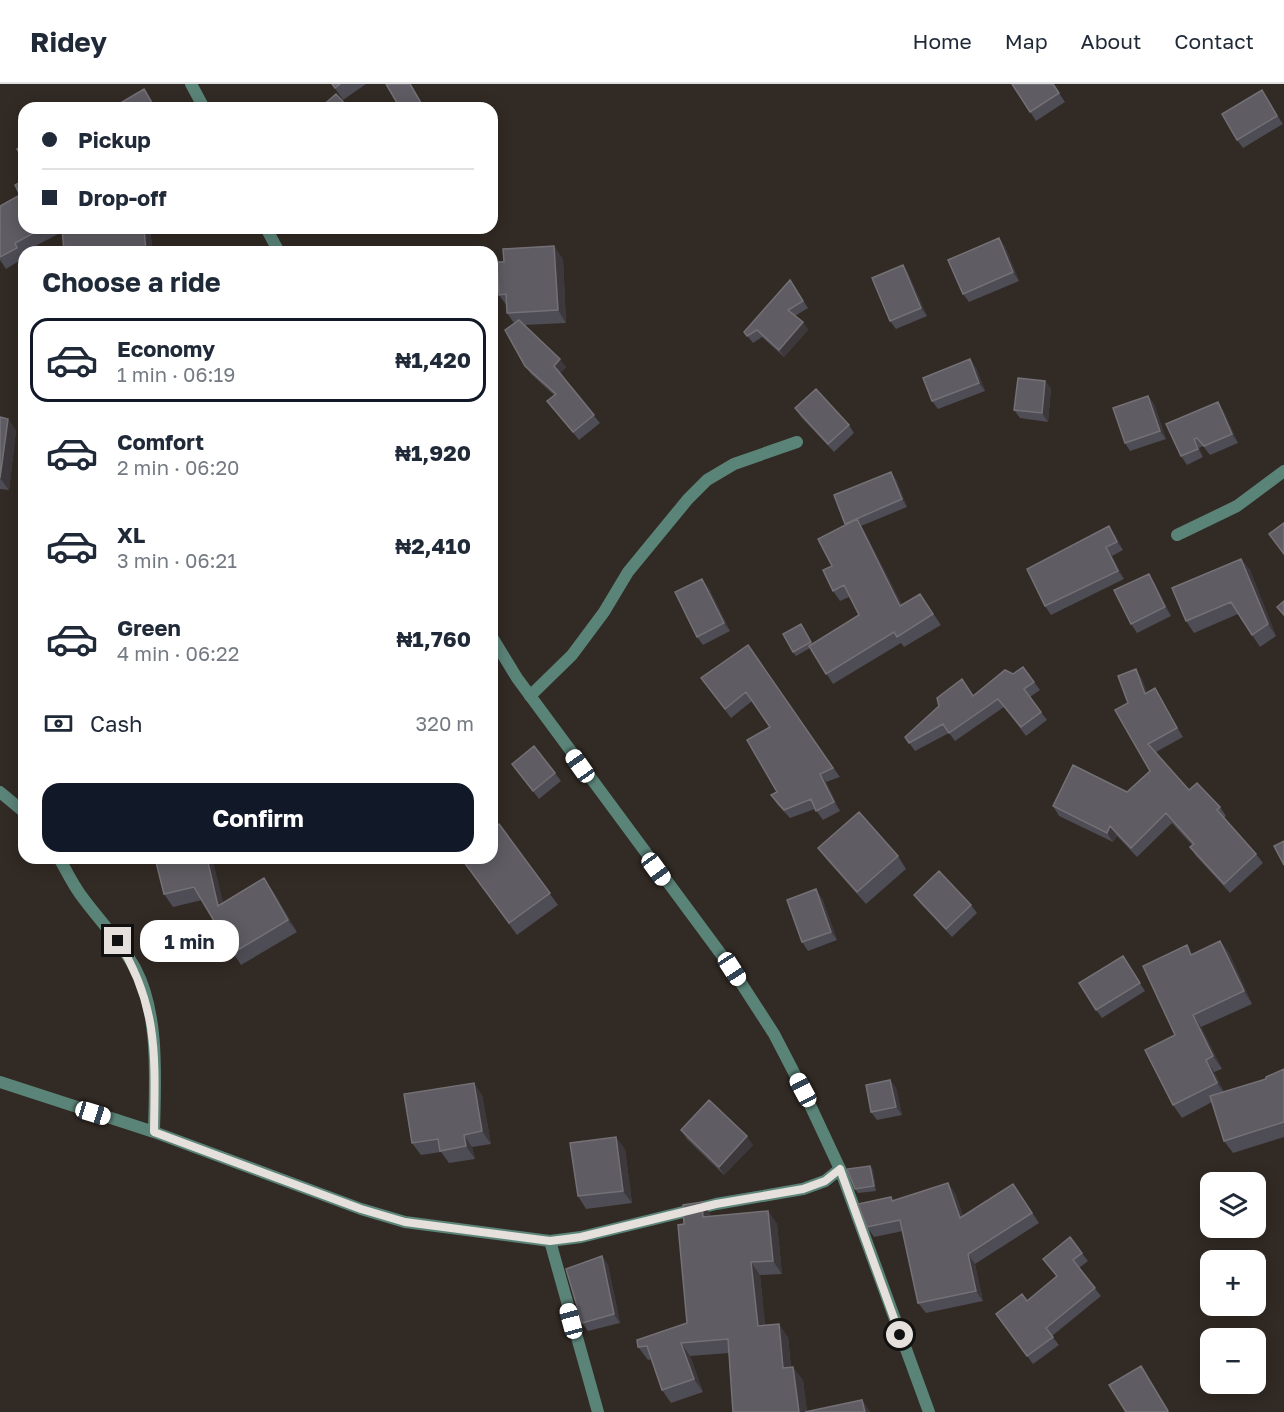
<!DOCTYPE html>
<html lang="en">
<head>
<meta charset="utf-8">
<style>
	:root { --surface:#fff; --page:#f6f6f7; --text:#1f2937; --muted:#747a83; --line:#e0e1e3; --accent:#111827 }
	body { margin:0; font-family:"Golos Text",sans-serif; background:var(--page); color:var(--text); height:100vh; display:flex; flex-direction:column; font-size:22px; white-space:nowrap }
	* { box-sizing:border-box; margin:0 }
	p { font-size:20px; color:var(--muted) }
	.icon { flex:none; width:33px; height:33px; fill:none; stroke:currentColor; stroke-width:2; stroke-linecap:round; stroke-linejoin:round }
	.map { position:relative; flex:1; overflow:hidden }
	.drawer { position:absolute; left:18px; top:162px; width:480px; height:618px; display:flex; flex-direction:column; background:var(--surface); border-radius:18px; box-shadow:0 3px 15px #0003 }
	.drawer>* { flex:none }
	.banner { position:absolute; left:18px; top:18px; width:480px; height:132px; border-radius:18px; box-shadow:0 3px 15px #0003; display:grid; align-content:center; height:132px; padding:0 24px; background:var(--surface) }
	.tools { position:absolute; left:1200px; top:1088px; display:grid; gap:12px }
	.tools a { display:grid; place-items:center; width:66px; height:66px; border-radius:12px; background:var(--surface); box-shadow:0 3px 15px #0003; font-size:30px }
	.end { position:absolute; width:27px; height:27px; margin:-14px; border:8px solid #e5e0dc; background:#111; box-shadow:0 0 0 3px #111 }
	.from { border-radius:50% }
	.bubble { position:absolute; height:42px; border-radius:18px; background:var(--surface); box-shadow:0 3px 15px #0003; font-size:20px; font-weight:700; line-height:42px; text-align:center }
	.car { position:absolute; width:18px; height:36px; margin:-18px -9px; border-radius:8px; box-shadow:0 0 4px 2px #0007; background:linear-gradient(#fff 24%,#345 0 40%,#fff 0 76%,#345 0 86%,#fff 0) }
	.banner b { display:flex; align-items:center; gap:21px; height:57px; font-size:22px }
	.banner b+b { border-top:2px solid var(--line) }
	.banner i { width:15px; height:15px; background:var(--text) }
	ul { padding:0; list-style:none }
	li { display:flex; align-items:center; gap:18px; height:84px; margin:0 12px 9px; padding:0 12px; border:3px solid transparent; border-radius:18px }
	li div { flex:1 }
	li b { display:block; font-size:22px }
	li em { font-style:normal; font-weight:700 }
	li.selected { border-color:var(--accent) }
	li>.icon { width:54px; height:54px; stroke-width:1.5 }
	h2 { padding:0 24px; font-size:27px; line-height:72px }
	.pay { display:flex; align-items:center; gap:15px; height:66px; padding:0 24px; font-size:22px }
	.pay p { margin-inline-start:auto }
	.action { display:flex; gap:12px; margin-top:auto; padding:12px 24px }
	.action a { flex:1; height:69px; border-radius:18px; background:var(--accent); color:#fff; font-size:24px; font-weight:700; line-height:69px; text-align:center }
	header { display:flex; align-items:center; gap:36px; box-sizing:border-box; height:84px; padding:0 30px; background:var(--surface); border-bottom:2px solid var(--line) }
	header strong { font-size:28px }
	nav { display:flex; gap:33px; margin-inline-start:auto; font-size:21px }
	.map>svg:first-child { display:block }
	.lines { fill:none; stroke-linecap:round; stroke-linejoin:round }
	.minor { stroke:#5b8479; stroke-width:12 }
	.tertiary { stroke:#5b8479; stroke-width:12 }
	.wall { fill:#4e4c54 }
	.shaded-wall { fill:#3c383b }
	.building { fill:#5f5c63; stroke:#747176; stroke-width:1.5 }
	.route { stroke:#e5e0dc; stroke-width:8 }
</style>
</head>
<body>
<header>
<strong>Ridey</strong>
<nav><a>Home</a><a>Map</a><a>About</a><a>Contact</a></nav>
</header>
<div class="map">
<svg width="1284" height="1328" viewBox="0 0 1284 1328">
	<rect width="100%" height="100%" fill="#322a24"/>
	<g class="lines">
		<path class="minor" d="M1177,451L1237,422L1284,387
			M530,612L572,571L604,528L628,488L688,415L707,396L734,380L797,358
			M0,708L24,728
			M59,774C66,786 72,799 80,810C98,835 120,857 135,884C160,931 155,997 154,1048
			M0,998L154,1048L361,1125L405,1138L550,1157L581,1153L716,1120L803,1105L825,1097L840,1085
			M550,1157L598,1328"/>
		<path class="tertiary" d="M191,0L204,24
			M266,144L279,168
			M492,553L517,594L732,885L774,950L803,1006L840,1085L929,1328"/>
	</g>
	<path class="wall" d="M332,0H366L343,16Z
		M1012,0H1053L1065,18L1036,37Z
		M1262,6L1283,40L1243,64L1237,56Z
		M24,96V144H149L150,146L153,168H64L62,148L24,168L22,170L24,174L6,185L0,176V122L20,111Z
		M443,144H489V145L444,146Z
		M999,154L1005,163L1019,197L969,218L963,210Z
		M563,175L566,239L524,241L566,283L560,290L600,339L579,356L547,317L554,311L531,290L525,282L514,239L507,229V222L499,211Z
		M903,181L908,189L927,232L896,245L890,237Z
		M790,196L808,224L795,232L803,238L808,246L784,273L762,253L753,259L744,248Z
		M970,275L976,284L985,307L938,325L932,317Z
		M1045,297L1051,305L1048,338L1020,334L1014,326Z
		M1148,312L1154,320L1166,355L1130,367L1125,359Z
		M795,324L849,341L854,349L834,368L801,333Z
		M1223,326L1238,359L1210,371L1203,362L1199,364L1203,373L1187,381L1181,372L1166,340Z
		M0,333L8,335L16,347L9,406L0,405Z
		M896,395L907,423L861,442L902,521L920,510L941,541L904,563L901,559L833,600L810,564L796,572L793,568L804,544L812,560L859,531L849,513L840,517L833,507L832,482L846,441L845,440Z
		M1109,442L1115,451L1123,466L1112,472L1124,495L1051,531L1045,522Z
		M1241,475L1250,486L1276,552L1260,563L1238,530L1194,549L1186,537Z
		M1154,498L1171,532L1137,549L1131,540Z
		M708,503L730,547L703,561L697,553Z
		M748,561L840,693L826,698L840,727L823,736L815,725L790,734L777,720L771,711L777,708L770,643L752,617L731,634L701,594Z
		M1023,583L1040,606L1030,613L1047,636L1026,652L1004,623L955,657L949,649L915,667L905,653L973,611L1013,590Z
		M1142,595L1147,609L1155,604L1161,614L1183,653L1156,668L1189,706L1220,723L1226,732L1224,734L1256,770L1263,779L1230,809L1196,772L1190,763L1192,761L1172,739L1137,773L1117,752L1113,758L1059,732L1053,722L1127,708L1150,687L1128,619Z
		M512,680L555,689L561,697L539,715Z
		M499,740L558,821L517,851L461,774Z
		M818,764L898,772L906,785L866,820L827,776Z
		M212,774L223,819L273,807L297,848L241,881L233,869L202,816L173,823L164,810Z
		M914,811L971,821L977,829L952,853L920,819Z
		M822,814L837,856L808,867L802,858Z
		M1220,857L1229,869L1252,920L1201,943L1222,985L1214,988L1224,1008L1266,995L1284,985V1053L1233,1069L1224,1057L1212,1018L1182,1034L1173,1021L1175,951L1193,870Z
		M1123,872L1145,907L1102,934L1096,926Z
		M890,996L896,1004L902,1031L877,1036L871,1028Z
		M482,1011L491,1060L472,1063L475,1075L449,1079L441,1068L421,1071L412,1059Z
		M681,1046L753,1061L724,1091L687,1055Z
		M625,1065L632,1119L586,1125L578,1112Z
		M870,1082L873,1086L876,1107L858,1109L855,1105Z
		M955,1109L963,1132L1020,1110L1039,1139L975,1180L983,1217L926,1229L918,1219L903,1147L874,1153L867,1143L891,1113L893,1117Z
		M702,1118L711,1132L768,1127L777,1140L782,1190L760,1191L765,1242L788,1253L791,1283L803,1296L807,1328L862,1316L870,1328H733L729,1269L690,1272L703,1308L671,1319L662,1306L652,1275L648,1276L638,1263L687,1239L684,1140Z
		M1082,1169L1088,1177L1079,1184L1101,1212L1052,1252L1059,1261L1033,1280L996,1230L1027,1217L1057,1193L1043,1175Z
		M602,1172L608,1181L620,1239L588,1247L582,1239Z"/>
	<path class="shaded-wall" d="M410,0H411L425,24H424Z
		M1262,6L1268,15L1283,40L1277,32Z
		M144,144H149L150,146L153,168H146Z
		M999,154L1005,163L1019,197L1013,188Z
		M554,162L563,175L566,239L558,226Z
		M903,181L908,189L927,232L921,224Z
		M803,238L808,246L784,273L779,266Z
		M560,275L566,283L560,290L554,282Z
		M970,275L976,284L985,307L979,299Z
		M1045,297L1051,305L1048,338L1042,329Z
		M1148,312L1154,320L1166,355L1160,347Z
		M1218,318L1223,326L1238,359L1232,350Z
		M8,335L16,347L9,406L0,394Z
		M1194,355L1199,364L1203,373L1198,365Z
		M891,388L896,395L907,423L902,415Z
		M857,435L864,446L908,532L900,522Z
		M1109,442L1115,451L1123,466L1117,458Z
		M1106,463L1112,472L1124,495L1118,487Z
		M1241,475L1250,486L1276,552L1268,540Z
		M1149,490L1154,498L1171,532L1165,523Z
		M702,495L708,503L730,547L724,539Z
		M1136,585L1142,595L1151,619L1145,610Z
		M1155,604L1161,614L1183,653L1177,644Z
		M820,690L826,698L840,727L834,718Z
		M1110,742L1117,752L1113,758L1107,749Z
		M207,774H212L227,834L218,822Z
		M264,794L273,807L297,848L288,836Z
		M816,805L822,814L837,856L831,848Z
		M1220,857L1229,869L1252,920L1244,907Z
		M1193,931L1201,943L1222,985L1213,972Z
		M1206,976L1214,988L1226,1012L1217,999Z
		M890,996L896,1004L902,1031L896,1023Z
		M474,999L482,1011L491,1060L482,1047Z
		M464,1051L472,1063L475,1075L466,1062Z
		M747,1052L753,1061L724,1091L719,1083Z
		M616,1053L625,1065L632,1119L623,1107Z
		M870,1082L873,1086L876,1107L874,1102Z
		M948,1099L955,1109L967,1144L960,1134Z
		M702,1118L711,1131L713,1146L703,1133Z
		M768,1127L777,1140L782,1190L773,1177Z
		M968,1170L975,1180L983,1217L976,1207Z
		M602,1172L608,1181L620,1239L614,1230Z
		M751,1178L760,1191L767,1255L758,1242Z
		M779,1240L788,1253L792,1297L783,1284Z
		M681,1259L690,1272L703,1308L694,1295Z
		M793,1283L803,1296L807,1328H799Z
		M862,1316L870,1328H865Z"/>
	<path class="building" d="M332,0H340L335,4Z
		M386,0H410L424,24H400Z
		M1012,0H1053L1059,9L1030,28Z
		M144,5L155,24H112Z
		M1262,6L1277,32L1237,56L1222,30Z
		M336,10L349,24H320Z
		M24,61V76L17,65Z
		M24,96V144H43L15,159L17,164L0,173V122L20,111L15,101Z
		M62,144H144L146,168H64Z
		M999,154L1013,188L963,210L948,176Z
		M554,162L558,226L507,229L506,210L499,211L497,178H504L503,165Z
		M903,181L921,224L890,237L872,194Z
		M790,196L803,217L788,226L803,238L779,266L757,246L747,252L744,248Z
		M519,236L560,275L554,282L594,331L573,348L547,317L556,310L525,282L505,246Z
		M970,275L979,299L932,317L923,294Z
		M1018,294L1045,297L1042,329L1014,326Z
		M816,305L849,341L828,360L795,324Z
		M1148,312L1160,347L1125,359L1113,324Z
		M1218,318L1232,350L1204,362L1197,354L1194,355L1198,365L1181,372L1166,340Z
		M0,333L8,335L0,394Z
		M891,388L902,415L845,440L834,411Z
		M857,435L900,522L920,510L933,530L897,553L894,548L826,590L809,562L859,531L844,501L833,507L823,486L832,482L818,455Z
		M1284,439V470L1269,450Z
		M1109,442L1117,458L1106,463L1118,487L1045,522L1027,485Z
		M1241,475L1268,540L1252,551L1231,518L1186,537L1172,504Z
		M1149,490L1165,523L1131,540L1114,506Z
		M702,495L724,539L697,553L675,508Z
		M1284,517V531L1277,523Z
		M801,540L811,558L793,568L783,550Z
		M748,561L833,684L820,690L834,718L816,727L811,715L784,726L771,711L777,708L747,656L770,643L746,608L725,625L701,594Z
		M1023,583L1034,598L1024,605L1041,628L1021,643L998,615L949,649L943,640L909,659L905,653L939,622L937,614L962,595L973,612L1005,586L1013,590Z
		M1136,585L1145,610L1155,604L1177,644L1148,660L1189,706L1197,699L1220,723L1217,726L1256,770L1224,800L1190,763L1194,760L1166,729L1131,764L1110,742L1107,749L1053,722L1073,681L1127,708L1150,687L1115,626L1128,619L1118,592Z
		M534,662L555,689L533,707L512,680Z
		M859,728L898,772L857,808L818,764Z
		M499,740L550,809L509,839L461,774H492V745Z
		M1284,757V781L1274,762Z
		M155,774H207L218,822L264,794L288,836L233,869L194,803L164,810Z
		M939,787L971,821L946,845L914,811Z
		M816,805L831,848L802,858L787,816Z
		M1220,857L1244,907L1193,931L1213,972L1206,976L1217,999L1173,1021L1145,966L1175,951L1143,882L1187,861L1191,871Z
		M1123,872L1140,899L1096,926L1079,899Z
		M1284,985V1038L1224,1057L1210,1012L1266,995V993Z
		M890,996L896,1023L871,1028L866,1001Z
		M474,999L482,1047L464,1051L466,1062L440,1067L438,1055L412,1059L404,1010Z
		M709,1016L747,1052L719,1083L681,1046Z
		M616,1053L623,1107L578,1112L570,1059Z
		M870,1082L874,1102L855,1105L847,1085Z
		M948,1099L960,1134L1013,1100L1032,1129L968,1170L976,1207L918,1219L900,1136L867,1143L858,1120L891,1113L892,1117Z
		M702,1118L703,1133L768,1127L773,1177L751,1178L758,1242L779,1240L783,1284L793,1283L799,1328H733L728,1255L681,1259L694,1295L662,1306L647,1262L638,1263L637,1256L687,1239L678,1141L684,1140L683,1121Z
		M1070,1153L1082,1169L1073,1176L1095,1204L1046,1244L1053,1253L1027,1272L996,1230L1022,1210L1027,1217L1057,1192L1043,1175Z
		M602,1172L614,1230L582,1239L566,1185Z
		M1141,1282L1168,1327L1166,1328H1126L1109,1301Z
		M862,1316L865,1328H805Z"/>
	<g class="lines">
		<path class="route" d="M118,857C159,923 155,974 154,1048L361,1125L405,1138L550,1157L581,1153L716,1120L803,1105L825,1097L840,1085L900,1251"/>
	</g>
</svg>
<div class="tools">
<a><svg class="icon" aria-label="layers" viewBox="0 0 24 24"><path d="M12 4l9 5-9 5-9-5zM3 14l9 5 9-5"/></svg></a>
<a>+</a>
<a>−</a>
</div>
<i class="end from" style="left:900px;top:1251px"></i>
<i class="end" style="left:118px;top:857px"></i>
<div class="bubble" style="left:140px;top:836px;width:99px">1 min</div>
<i class="car" style="left:580px;top:682px;rotate:325deg"></i>
<i class="car" style="left:656px;top:785px;rotate:144deg"></i>
<i class="car" style="left:732px;top:885px;rotate:147deg"></i>
<i class="car" style="left:803px;top:1006px;rotate:332deg"></i>
<i class="car" style="left:93px;top:1029px;rotate:107deg"></i>
<i class="car" style="left:571px;top:1237px;rotate:345deg"></i>
<div class="banner">
<b><i class="from"></i>Pickup</b>
<b><i></i>Drop-off</b>
</div>
<section class="drawer">
<h2>Choose a ride</h2>
<ul>
<li class="selected"><svg class="icon" aria-label="car" viewBox="0 0 24 24"><path d="M5 17H2v-5l4-1 3-4h7l3 4 3 1v5h-3M9 17h6M6 11h13"/><circle cx="7" cy="17" r="2"/><circle cx="17" cy="17" r="2"/></svg><div><b>Economy</b><p>1 min · 06:19</p></div><em>₦1,420</em></li>
<li><svg class="icon" aria-label="car" viewBox="0 0 24 24"><path d="M5 17H2v-5l4-1 3-4h7l3 4 3 1v5h-3M9 17h6M6 11h13"/><circle cx="7" cy="17" r="2"/><circle cx="17" cy="17" r="2"/></svg><div><b>Comfort</b><p>2 min · 06:20</p></div><em>₦1,920</em></li>
<li><svg class="icon" aria-label="car" viewBox="0 0 24 24"><path d="M5 17H2v-5l4-1 3-4h7l3 4 3 1v5h-3M9 17h6M6 11h13"/><circle cx="7" cy="17" r="2"/><circle cx="17" cy="17" r="2"/></svg><div><b>XL</b><p>3 min · 06:21</p></div><em>₦2,410</em></li>
<li><svg class="icon" aria-label="car" viewBox="0 0 24 24"><path d="M5 17H2v-5l4-1 3-4h7l3 4 3 1v5h-3M9 17h6M6 11h13"/><circle cx="7" cy="17" r="2"/><circle cx="17" cy="17" r="2"/></svg><div><b>Green</b><p>4 min · 06:22</p></div><em>₦1,760</em></li>
</ul>
<div class="pay"><svg class="icon" aria-label="cash" viewBox="0 0 24 24"><path d="M3 7h18v10H3z"/><circle cx="12" cy="12" r="2"/></svg>Cash<p>320 m</p></div>
<div class="action"><a>Confirm</a></div>
</section>
</div>
</body>
</html>
